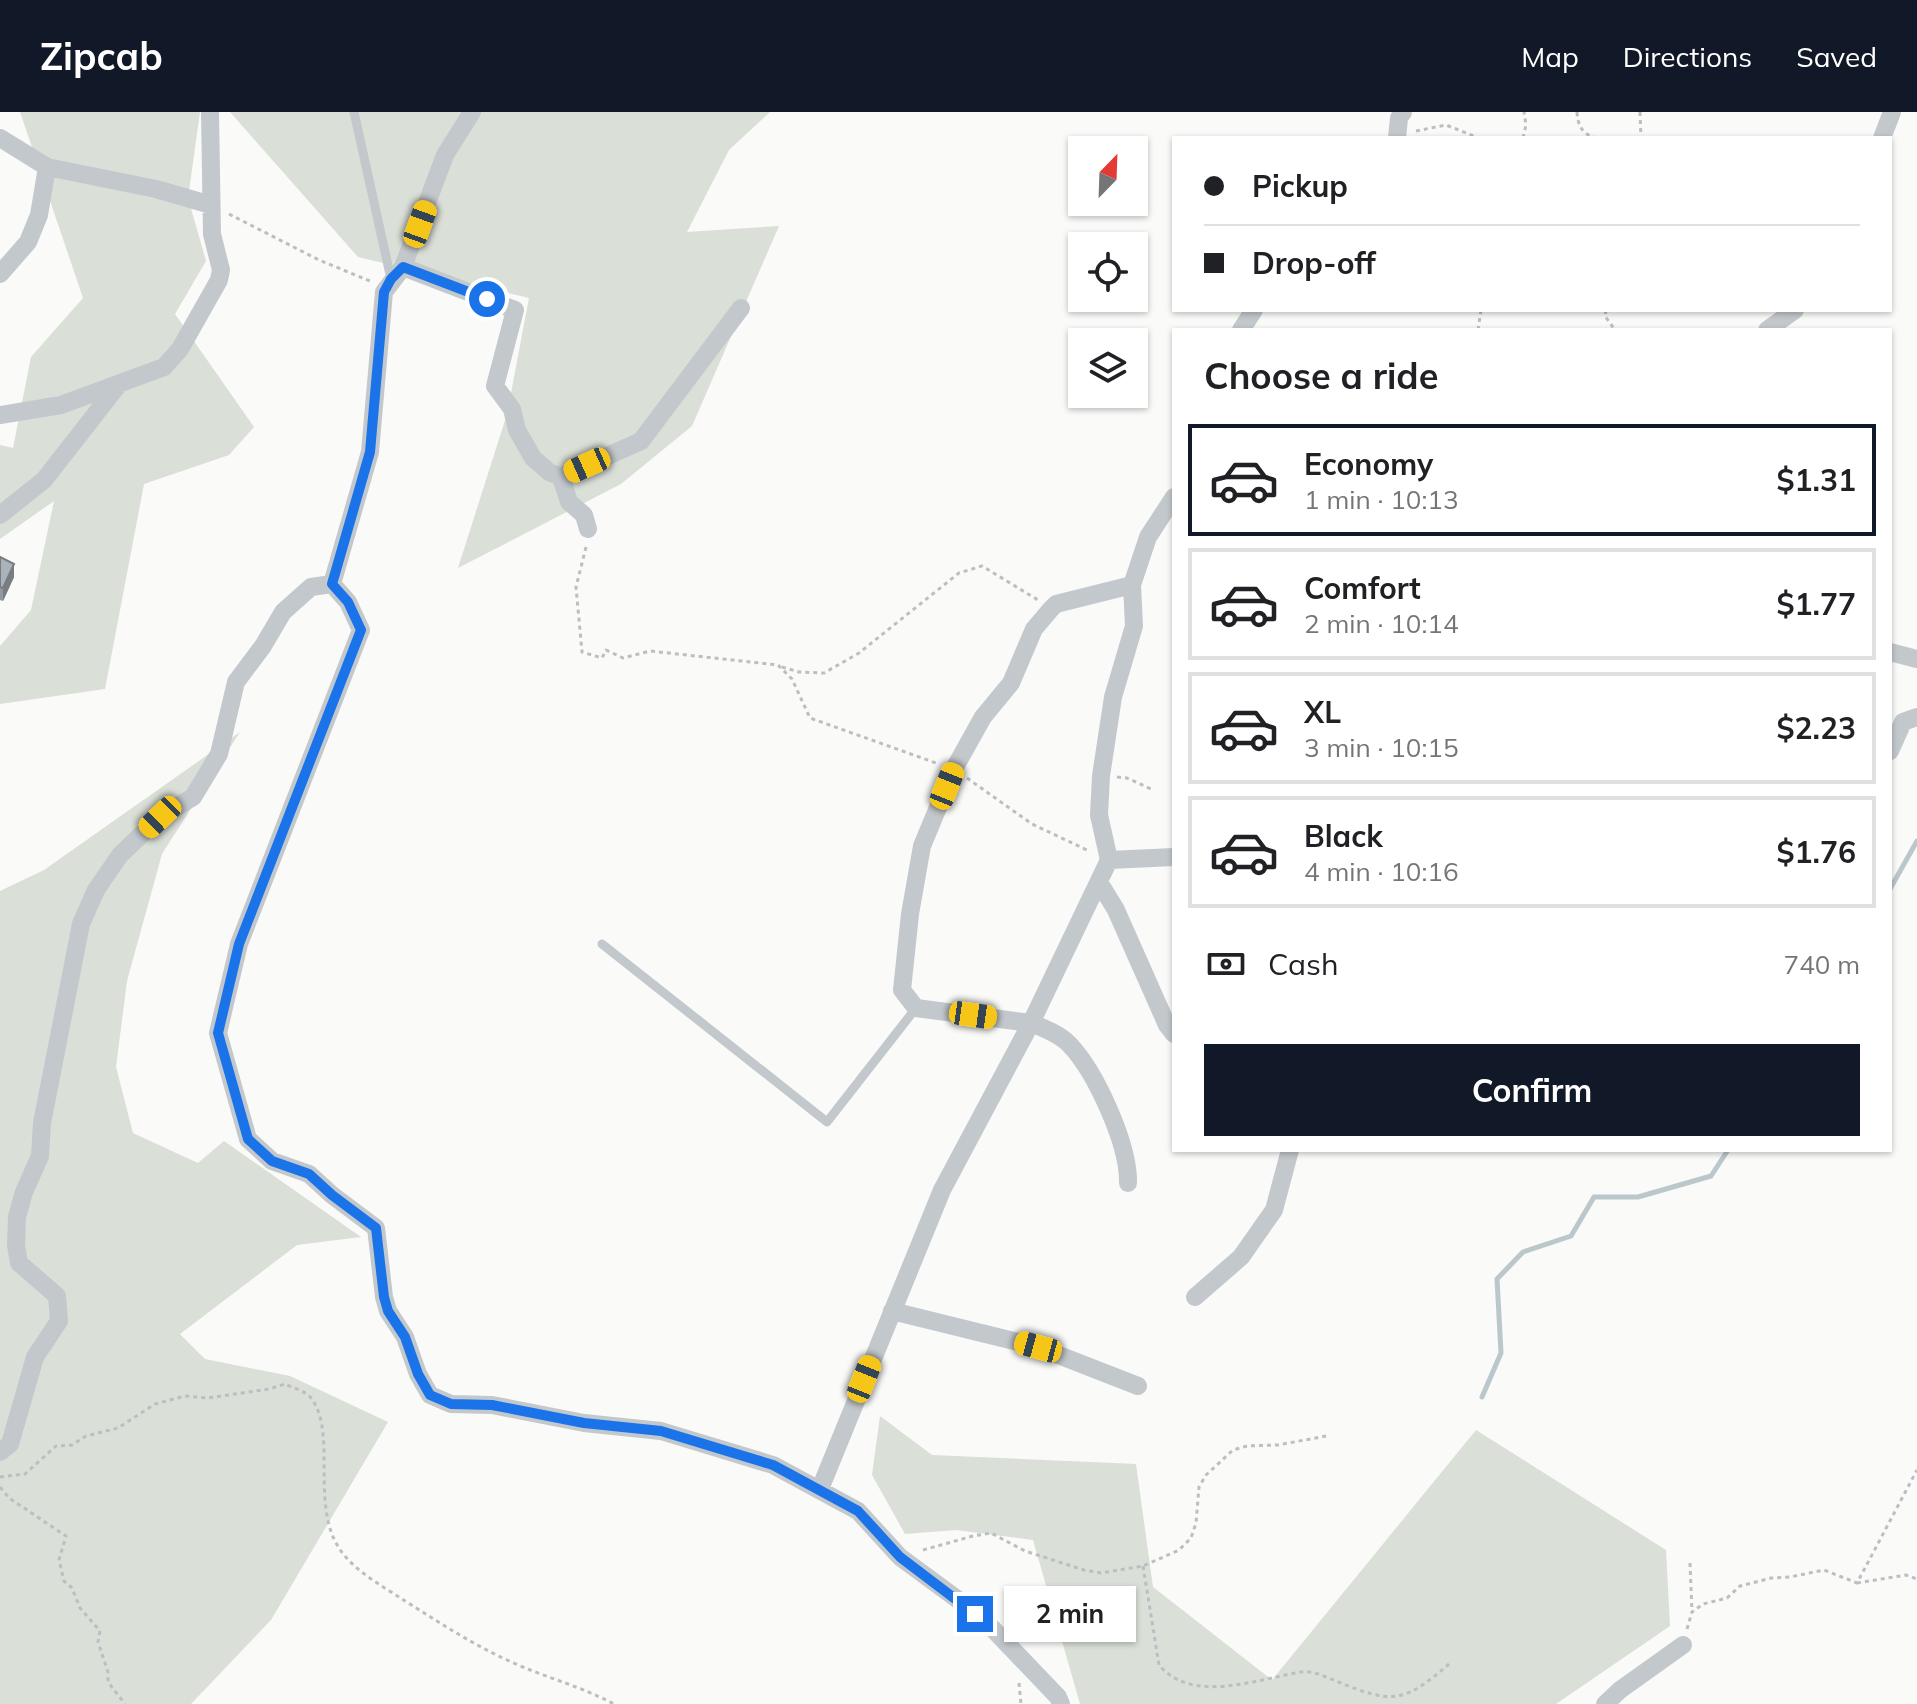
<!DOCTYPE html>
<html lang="en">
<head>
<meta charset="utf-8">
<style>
	:root { --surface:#fff; --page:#f2f2f2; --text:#202124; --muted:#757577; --line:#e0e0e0; --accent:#111827 }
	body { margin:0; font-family:Mulish,sans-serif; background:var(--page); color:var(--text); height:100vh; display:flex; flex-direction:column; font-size:30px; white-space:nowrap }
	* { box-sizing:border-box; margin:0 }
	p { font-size:26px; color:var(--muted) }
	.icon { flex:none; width:44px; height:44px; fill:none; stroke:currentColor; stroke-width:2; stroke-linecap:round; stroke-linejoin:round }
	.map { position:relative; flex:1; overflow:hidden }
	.details { position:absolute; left:1172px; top:216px; width:720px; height:824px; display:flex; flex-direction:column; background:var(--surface); border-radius:0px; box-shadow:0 2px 6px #0004 }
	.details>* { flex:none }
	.hud { position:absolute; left:1172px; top:24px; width:720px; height:176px; border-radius:0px; box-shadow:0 2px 6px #0004; display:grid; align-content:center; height:176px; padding:0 32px; background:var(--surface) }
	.needle { width:52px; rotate:23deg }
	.fabs { position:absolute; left:1068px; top:24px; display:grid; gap:16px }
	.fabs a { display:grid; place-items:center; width:80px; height:80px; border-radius:0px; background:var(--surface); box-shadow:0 2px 6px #0004; font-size:40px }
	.end { position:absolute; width:36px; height:36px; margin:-18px; border:10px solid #1a73e8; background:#fff; box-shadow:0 0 0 4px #fff }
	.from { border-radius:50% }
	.bubble { position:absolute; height:56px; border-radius:0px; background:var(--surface); box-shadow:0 2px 6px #0004; font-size:26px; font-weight:700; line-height:56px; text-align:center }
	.car { position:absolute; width:24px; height:48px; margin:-24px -12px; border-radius:10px; box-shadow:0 0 6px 2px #0007; background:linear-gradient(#f5c518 24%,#345 0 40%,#f5c518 0 76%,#345 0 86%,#f5c518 0) }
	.hud b { display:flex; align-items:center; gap:28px; height:76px; font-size:30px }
	.hud b+b { border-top:2px solid var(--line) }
	.hud i { width:20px; height:20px; background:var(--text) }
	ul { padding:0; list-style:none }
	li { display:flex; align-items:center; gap:24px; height:112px; margin:0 16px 12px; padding:0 16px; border:4px solid var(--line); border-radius:0px }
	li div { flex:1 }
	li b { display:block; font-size:30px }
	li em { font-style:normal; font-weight:700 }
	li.active { border-color:var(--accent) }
	li>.icon { width:72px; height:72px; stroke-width:1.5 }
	h2 { padding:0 32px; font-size:36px; line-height:96px }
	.pay { display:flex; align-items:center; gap:20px; height:88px; padding:0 32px; font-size:30px }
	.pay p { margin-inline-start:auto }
	.action { display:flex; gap:16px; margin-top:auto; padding:16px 32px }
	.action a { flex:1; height:92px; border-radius:0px; background:var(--accent); color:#fff; font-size:32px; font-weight:700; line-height:92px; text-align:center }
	header { display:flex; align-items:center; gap:48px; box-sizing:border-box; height:112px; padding:0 40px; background:var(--accent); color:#fff }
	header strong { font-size:38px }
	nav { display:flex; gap:44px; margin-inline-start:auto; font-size:28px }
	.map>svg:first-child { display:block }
	.green { fill:#dadfd7 }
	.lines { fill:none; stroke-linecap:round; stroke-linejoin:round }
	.stream { stroke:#bbc7cb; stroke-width:5 }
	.path { stroke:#bbbfc2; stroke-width:3; stroke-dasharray:4 4; stroke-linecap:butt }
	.service { stroke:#c3c8cc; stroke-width:9 }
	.minor { stroke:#c3c8cc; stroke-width:18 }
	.wall { fill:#929a9f }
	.shaded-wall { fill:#777d82 }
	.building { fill:#aab3b9; stroke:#777d82; stroke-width:2 }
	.route { stroke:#1a73e8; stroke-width:10 }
</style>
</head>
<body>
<header>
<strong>Zipcab</strong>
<nav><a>Map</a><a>Directions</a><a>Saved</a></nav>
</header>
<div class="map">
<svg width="1917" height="1592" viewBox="0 0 1917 1592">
	<rect width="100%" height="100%" fill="#fafaf8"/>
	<path class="green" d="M20,0H200L188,86L206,149L175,202L254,315L229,343L144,372L105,577L0,592V534L31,498L54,389L0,427V333L13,336L31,245L83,186Z
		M230,0H770L729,38L687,120L779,114L692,314L621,372L458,456L507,302L529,186L358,145Z
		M240,620L162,742L127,869L116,955L133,1021L198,1051L224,1029L361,1125L297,1133L180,1222L205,1247L290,1264L388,1310L271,1508L191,1592H0V779L44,758Z
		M880,1304L932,1343L1136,1352L1153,1475L1272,1568L1476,1318L1666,1438L1670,1514L1556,1592H1080L1033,1428L956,1418L905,1422L872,1363Z"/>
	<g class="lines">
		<path class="stream" d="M1890,777L1917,729
			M1482,1285L1501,1241L1497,1167L1523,1140L1571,1124L1594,1085H1638L1711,1064L1728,1038"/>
		<path class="path" d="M1577,0C1578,15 1583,23 1597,26
			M1640,0L1641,26
			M1416,19L1446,13L1479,26
			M1490,26H1499
			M1523,26L1526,13L1524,0
			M229,102L319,148L370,169
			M1606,198L1605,204L1615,218
			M1478,218L1481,198
			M586,435L576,475L582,540L602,546L606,538L623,546L650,539L778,553L792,567L810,606L936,651
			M782,555L799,560L824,561L859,541L959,461L982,454L1038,488
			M1117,665L1127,666L1151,677
			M967,666L1032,712L1087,738
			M0,1365L25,1362L56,1334L72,1333L86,1324L118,1316L155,1292L185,1284L208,1286L269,1277L285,1272C293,1276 306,1279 311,1286C338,1321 309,1395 341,1439C355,1459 382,1474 402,1487C437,1509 470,1531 507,1548C543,1565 578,1573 614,1592
			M0,1375L9,1386L66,1424L59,1448L64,1469L72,1476L80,1496L100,1519L98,1530L108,1560V1570L125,1592
			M923,1438L973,1424L991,1421L1025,1439L1084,1458L1101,1461L1143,1454L1179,1438L1191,1426L1196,1411L1199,1375L1206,1363L1233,1338L1247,1334L1278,1333L1326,1324
			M1690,1451L1692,1500
			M1143,1454L1159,1553C1192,1592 1254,1568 1301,1560C1313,1558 1325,1565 1336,1569C1392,1592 1403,1592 1449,1552
			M1857,1471L1906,1463L1917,1467
			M1687,1517L1692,1500L1703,1492L1727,1486L1740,1474L1771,1466L1790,1465L1824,1458L1857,1471L1917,1358
			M1019,1571L1021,1592"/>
		<path class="service" d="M354,0L391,167
			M602,832L827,1010L916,896"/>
		<path class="minor" d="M0,26L47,55L156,77L211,93
			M1397,26L1399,6L1403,0
			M1882,26L1892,0
			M403,155L515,198L495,274L512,297L517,318L533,346L549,360L561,365L569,390L584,403L588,417
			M0,162L28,130L39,103L47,55
			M1241,218L1254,198
			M1767,218L1795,198
			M0,303L61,293L164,255L180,237L219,168L221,158L212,122L210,0
			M561,365L641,329L741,196
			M0,403L44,368L119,272
			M332,472L370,340L384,180L403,155L445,43L472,0
			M1890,540L1917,547
			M1890,639L1903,610L1917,605
			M1109,748L1174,745
			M1099,770L1116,798L1167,913L1174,922
			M1128,1071C1129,1033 1096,960 1069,932C1059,922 1044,916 1031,911L1109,748L1099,703L1101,664L1113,585L1134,514L1132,473L1148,425L1174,385
			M1195,1185L1241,1145L1274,1098L1290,1038
			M892,1199L1038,1235L1138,1274
			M0,1340L10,1332L35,1245L59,1209L57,1184L19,1151L16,1133L17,1105L24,1080L40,1044L42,1011L81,812L96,778L120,743L160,705L193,685L219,642L236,570L263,534L283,500L311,475L332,472L348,490L361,518L239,832L218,921L248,1027L272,1049L309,1062L332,1083L376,1116L384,1185L388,1199L405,1225L418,1262L430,1283L451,1292L492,1293L584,1311L661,1319L773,1353L858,1399L900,1445L957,1487L993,1517L1058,1585L1061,1592
			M820,1377L942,1078L1031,911L916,896L902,878L910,802L922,734L954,657L983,605L1011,571L1034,517L1051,497L1056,492L1132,473
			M1605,1592L1620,1578L1683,1533"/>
	</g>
	<path class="wall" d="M0,445L14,465L3,489L0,488Z"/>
	<path class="shaded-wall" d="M14,452V465L3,489V476Z"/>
	<path class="building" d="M0,445L14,452L3,476L0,475Z"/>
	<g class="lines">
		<path class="route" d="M487,187L403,155L391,167L384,180L370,340L332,472L348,490L361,518L239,832L218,921L248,1027L272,1049L309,1062L332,1083L376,1116L384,1185L388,1199L405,1225L418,1262L430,1283L451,1292L492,1293L584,1311L661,1319L773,1353L858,1399L900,1445L975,1502"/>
	</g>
</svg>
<div class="fabs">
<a><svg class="needle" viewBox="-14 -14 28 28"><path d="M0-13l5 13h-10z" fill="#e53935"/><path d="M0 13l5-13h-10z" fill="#757577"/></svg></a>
<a><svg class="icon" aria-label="locate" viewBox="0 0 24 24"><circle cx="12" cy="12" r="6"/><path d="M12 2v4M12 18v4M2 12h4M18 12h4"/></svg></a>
<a><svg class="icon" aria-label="layers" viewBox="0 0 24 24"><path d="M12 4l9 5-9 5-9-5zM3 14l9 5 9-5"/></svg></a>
</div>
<i class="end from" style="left:487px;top:187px"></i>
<i class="end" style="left:975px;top:1502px"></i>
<div class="bubble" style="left:1004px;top:1474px;width:132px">2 min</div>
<i class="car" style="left:420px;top:112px;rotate:20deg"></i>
<i class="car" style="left:587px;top:353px;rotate:246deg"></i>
<i class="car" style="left:947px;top:674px;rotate:22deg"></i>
<i class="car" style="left:160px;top:705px;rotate:226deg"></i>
<i class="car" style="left:973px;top:903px;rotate:98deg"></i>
<i class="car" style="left:1038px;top:1235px;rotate:285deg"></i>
<i class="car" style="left:864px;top:1267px;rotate:22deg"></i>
<div class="hud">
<b><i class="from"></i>Pickup</b>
<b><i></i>Drop-off</b>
</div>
<section class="details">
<h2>Choose a ride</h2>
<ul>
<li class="active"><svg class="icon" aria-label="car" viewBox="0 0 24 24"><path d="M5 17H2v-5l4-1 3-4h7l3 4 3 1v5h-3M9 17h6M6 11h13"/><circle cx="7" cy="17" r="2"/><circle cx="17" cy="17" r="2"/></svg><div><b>Economy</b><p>1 min · 10:13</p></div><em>$1.31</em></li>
<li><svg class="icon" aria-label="car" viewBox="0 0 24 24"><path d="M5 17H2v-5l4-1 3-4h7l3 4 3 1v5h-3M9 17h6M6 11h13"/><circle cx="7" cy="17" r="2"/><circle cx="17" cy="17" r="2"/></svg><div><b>Comfort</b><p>2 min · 10:14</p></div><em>$1.77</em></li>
<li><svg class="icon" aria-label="car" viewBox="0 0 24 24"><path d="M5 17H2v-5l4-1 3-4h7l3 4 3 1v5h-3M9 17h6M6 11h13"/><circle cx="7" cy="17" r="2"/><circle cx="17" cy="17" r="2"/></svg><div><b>XL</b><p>3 min · 10:15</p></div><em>$2.23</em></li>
<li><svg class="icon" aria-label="car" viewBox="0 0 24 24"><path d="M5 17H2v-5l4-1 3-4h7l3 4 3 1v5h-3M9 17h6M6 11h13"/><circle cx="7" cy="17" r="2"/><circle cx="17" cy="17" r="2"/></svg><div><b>Black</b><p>4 min · 10:16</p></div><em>$1.76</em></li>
</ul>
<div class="pay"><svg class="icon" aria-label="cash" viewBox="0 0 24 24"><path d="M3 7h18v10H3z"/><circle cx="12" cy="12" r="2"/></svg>Cash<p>740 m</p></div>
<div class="action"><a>Confirm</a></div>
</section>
</div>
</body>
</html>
